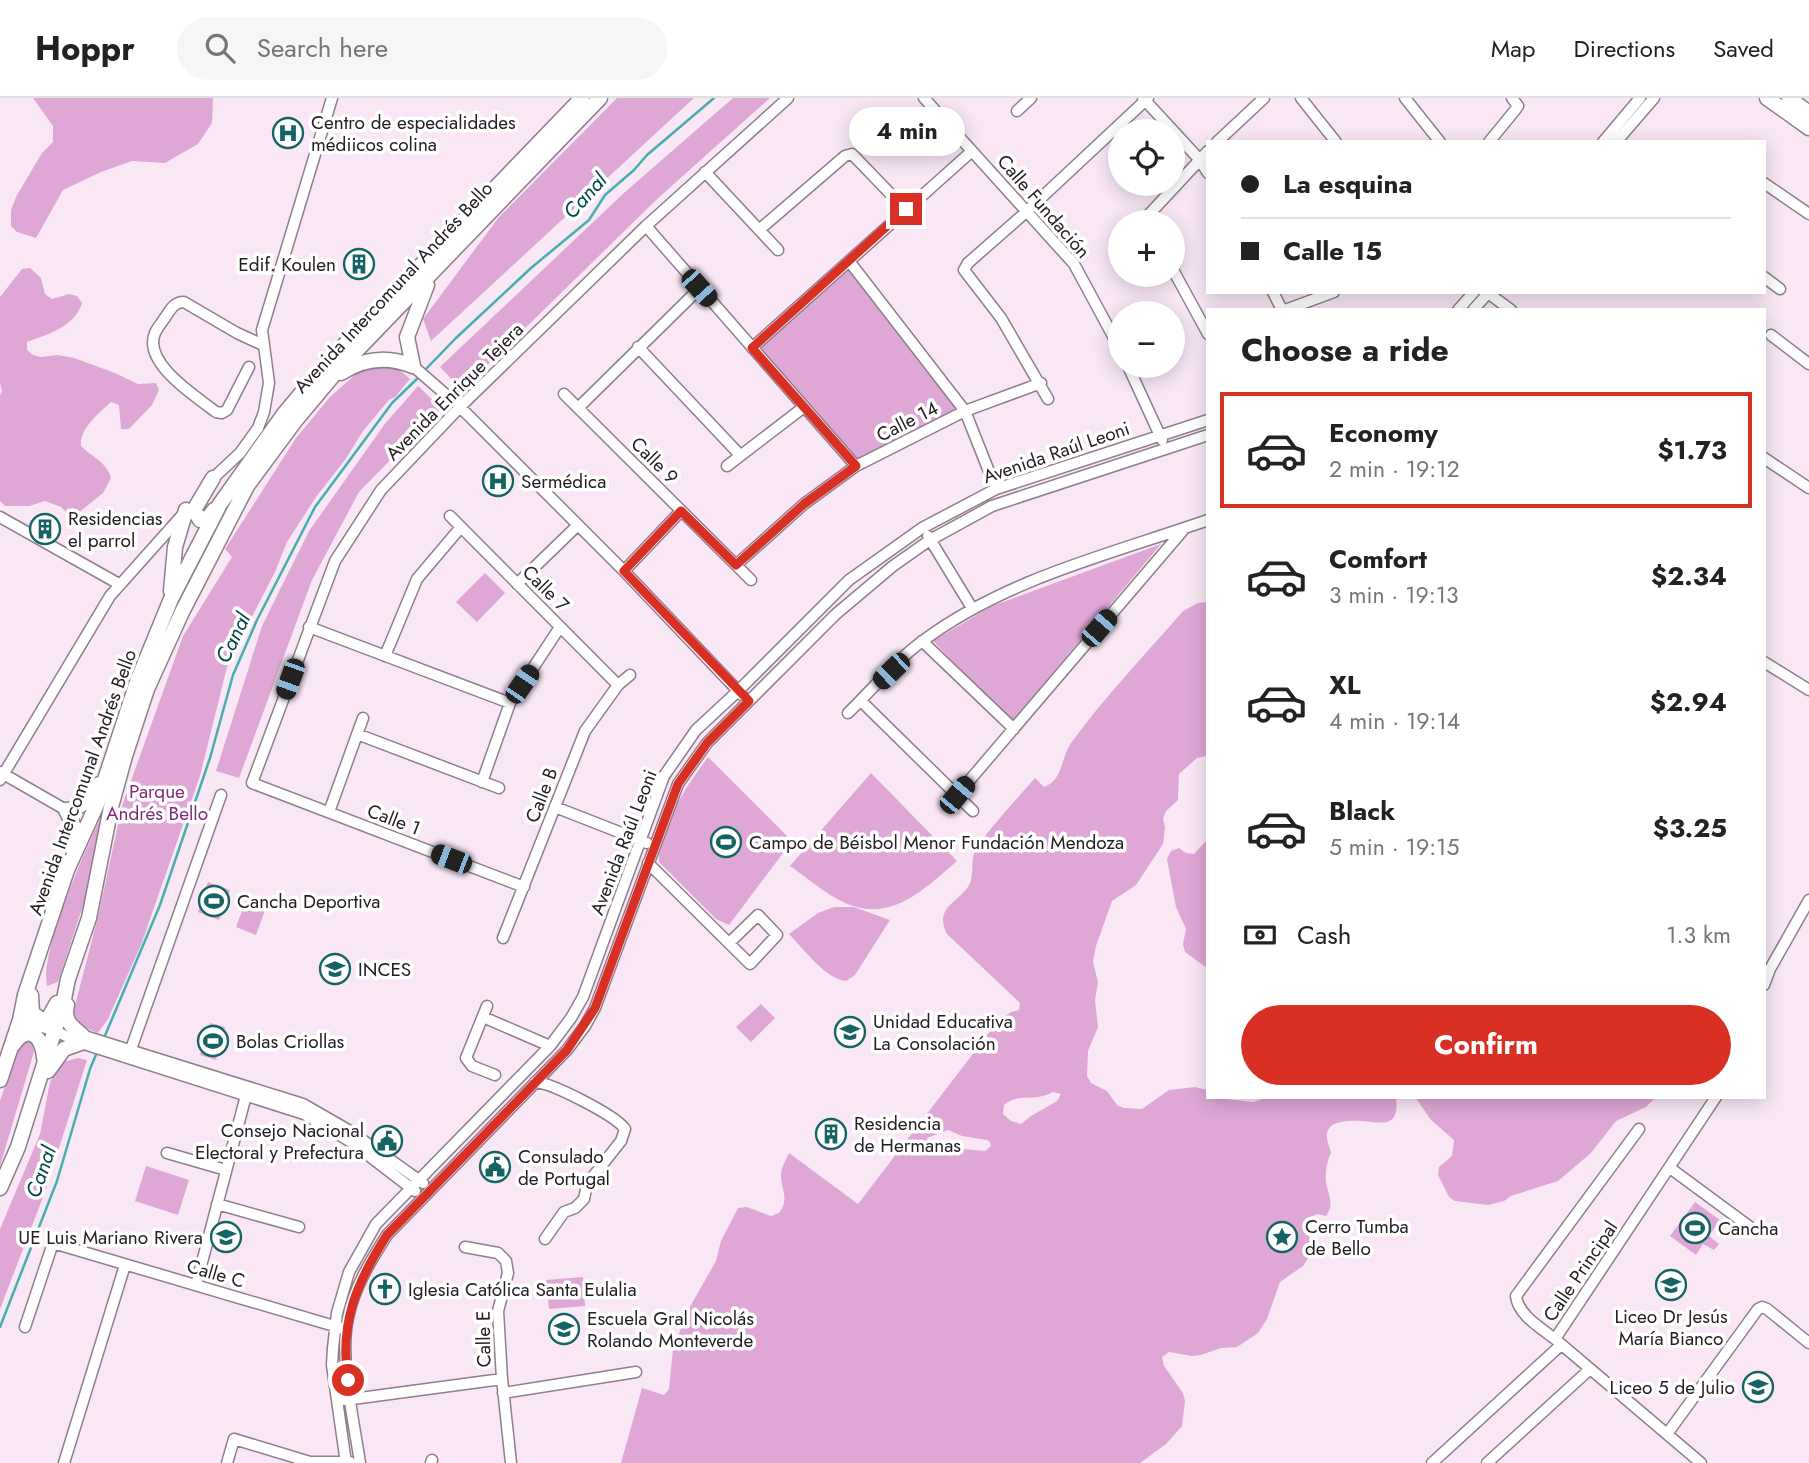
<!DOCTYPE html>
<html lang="en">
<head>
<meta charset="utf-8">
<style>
	:root { --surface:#fff; --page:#f6f6f6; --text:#222; --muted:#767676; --line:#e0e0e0; --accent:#d93025 }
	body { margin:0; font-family:Jost,sans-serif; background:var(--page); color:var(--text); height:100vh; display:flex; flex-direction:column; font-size:26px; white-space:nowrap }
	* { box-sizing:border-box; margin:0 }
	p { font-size:23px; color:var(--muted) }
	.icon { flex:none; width:38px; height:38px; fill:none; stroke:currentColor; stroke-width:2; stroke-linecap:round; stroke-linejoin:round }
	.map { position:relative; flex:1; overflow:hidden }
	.panel { position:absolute; left:1206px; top:210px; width:560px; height:791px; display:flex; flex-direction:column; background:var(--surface); border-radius:0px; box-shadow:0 4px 18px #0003 }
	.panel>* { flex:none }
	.hud { position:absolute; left:1206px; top:42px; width:560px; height:154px; border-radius:0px; box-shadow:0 4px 18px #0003; display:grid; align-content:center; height:154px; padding:0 35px; background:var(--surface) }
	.fabs { position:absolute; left:1108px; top:21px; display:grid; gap:14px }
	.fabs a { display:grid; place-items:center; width:77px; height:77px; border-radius:50%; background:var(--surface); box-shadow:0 4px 18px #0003; font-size:35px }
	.end { position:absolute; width:32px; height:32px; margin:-16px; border:9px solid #d93025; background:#fff; box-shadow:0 0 0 4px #fff }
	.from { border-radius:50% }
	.bubble { position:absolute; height:49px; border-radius:24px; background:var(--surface); box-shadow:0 4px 18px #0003; font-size:23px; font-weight:700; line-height:49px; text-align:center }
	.car { position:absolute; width:21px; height:42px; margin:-21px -10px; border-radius:9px; box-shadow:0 0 5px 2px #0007; background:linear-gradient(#222 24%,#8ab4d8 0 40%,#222 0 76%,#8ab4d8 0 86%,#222 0) }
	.hud b { display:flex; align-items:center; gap:24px; height:66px; font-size:26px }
	.hud b+b { border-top:2px solid var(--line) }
	.hud i { width:18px; height:18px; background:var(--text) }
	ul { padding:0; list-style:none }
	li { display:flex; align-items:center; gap:21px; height:116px; margin:0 14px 10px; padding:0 21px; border:4px solid transparent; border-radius:0px }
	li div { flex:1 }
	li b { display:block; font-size:26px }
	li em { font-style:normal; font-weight:700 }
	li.active { border-color:var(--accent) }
	li>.icon { width:63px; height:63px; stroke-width:1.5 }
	h2 { padding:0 35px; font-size:32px; line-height:84px }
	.pay { display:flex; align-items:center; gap:18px; height:77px; padding:0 35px; font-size:26px }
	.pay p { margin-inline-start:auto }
	.action { display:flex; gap:14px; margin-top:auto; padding:14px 35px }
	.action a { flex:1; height:80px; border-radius:42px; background:var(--accent); color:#fff; font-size:28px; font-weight:700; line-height:80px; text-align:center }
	header { display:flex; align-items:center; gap:42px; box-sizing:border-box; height:98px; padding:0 35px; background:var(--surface); border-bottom:2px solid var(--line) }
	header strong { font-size:33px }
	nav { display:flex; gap:38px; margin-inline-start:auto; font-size:24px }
	.search { width:490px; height:63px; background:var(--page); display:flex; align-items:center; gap:18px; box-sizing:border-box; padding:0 24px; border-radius:38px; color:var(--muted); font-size:26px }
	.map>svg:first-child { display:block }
	.green { fill:#dea7d6; fill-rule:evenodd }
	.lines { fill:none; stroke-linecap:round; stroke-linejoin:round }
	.stream { stroke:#46afaf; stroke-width:2.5 }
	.street-casing { stroke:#8f7e8c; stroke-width:13 }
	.secondary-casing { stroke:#8f7e8c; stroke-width:17 }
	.street { stroke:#fff; stroke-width:10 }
	.secondary { stroke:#fff; stroke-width:14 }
	.route { stroke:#d93025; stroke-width:9 }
	.labels { text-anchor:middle; stroke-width:7; stroke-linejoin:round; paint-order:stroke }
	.poi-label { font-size:19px; fill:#262025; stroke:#fff; text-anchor:start }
	.street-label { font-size:19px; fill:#262025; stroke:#fff }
	.park-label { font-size:19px; fill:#832a7b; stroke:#fff }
	.water-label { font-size:21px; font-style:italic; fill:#004747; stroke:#fff }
</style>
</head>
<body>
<header>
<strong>Hoppr</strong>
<div class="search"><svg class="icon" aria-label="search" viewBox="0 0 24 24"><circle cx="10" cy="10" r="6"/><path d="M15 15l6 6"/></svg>Search here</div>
<nav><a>Map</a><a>Directions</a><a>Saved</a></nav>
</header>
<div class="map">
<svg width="1809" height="1365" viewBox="0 0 1809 1365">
	<rect width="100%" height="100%" fill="#f9e7f6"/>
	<path class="green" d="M33,0H213L212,25L198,46L165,65L132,63L101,74L63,92L36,140L17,134L11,128V112L17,97L42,55L53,44V28Z
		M617,0H694L431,243L423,221L499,119Z
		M733,0H770L655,103L462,292L440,269L625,94Z
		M30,170L41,180L45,196L52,201L69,196L77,198L82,205C75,229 48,236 27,244V252L33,257L41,259L58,257L74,260L115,275L138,286L156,285L159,292L152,307L129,331H121L119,307L111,304C99,315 79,331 81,348C92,359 107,364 111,380L103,395L72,420L61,409L45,403L29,408H5L0,403V297L2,293L0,285V199L22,171Z
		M850,171L956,311L856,363L759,251Z
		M388,267L400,272L410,281L395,299L389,302L363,333L345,362L316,399L287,444L275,474L228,565L200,678L141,847L108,921L98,935C86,931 80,927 73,915L98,819L122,708L183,538L232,459L225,451L296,340L330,299L357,275Z
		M418,288L441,310L359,394L312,482L239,680L216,673L262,528L309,433L384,327Z
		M1161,446L1012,624L933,543L992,508Z
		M485,475L505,495L477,524L456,504Z
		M1207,504V658L1197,660L1179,676L1178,702L1166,713L1163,721L1165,729L1163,746L1136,787L1112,803L1096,848L1093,864L1098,884L1095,902L1098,929L1088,953L1087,978L1091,985L1107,993L1117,1007L1124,1010L1142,1011L1169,992L1195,989L1207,992L1208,999L1253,1004L1269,999H1396C1400,1030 1383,1025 1362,1023C1350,1022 1325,1022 1327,1039C1327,1044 1330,1050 1331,1055C1327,1062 1325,1076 1326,1084C1328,1097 1335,1106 1326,1118L1318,1116L1310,1119L1306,1126L1310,1143L1308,1160L1303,1168L1280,1184L1267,1221L1258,1235L1237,1249L1221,1250L1201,1257L1192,1258L1169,1254L1162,1259L1164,1268L1183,1295L1185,1303L1182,1328L1166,1346L1140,1365H621L642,1290L664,1297L669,1291L673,1251L687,1214L716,1163L721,1143L738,1110L747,1109L771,1118L779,1115C790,1100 781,1092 781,1077C781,1069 786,1062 789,1055L858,1106L998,923L1011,914L1019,912L1020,905L947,836C933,809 960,804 969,787C974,778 971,765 974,755C977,744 1024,693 1035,680L1044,689C1064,681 1060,661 1071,645C1105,598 1145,557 1183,513L1198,505ZM1053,994L1061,996L1057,1003L1031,1018L1021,1026L1011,1023L1003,1016L1004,1007C1018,994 1034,1005 1053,994ZM948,1032L962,1038L987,1042L990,1044L991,1048L985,1053L930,1048L927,1040Z
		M708,659L792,743L729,827L716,821L659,764C657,730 689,685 708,659Z
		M871,675L957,763C921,794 888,828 839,802C822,793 806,779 790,768Z
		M100,721L88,792L58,884L47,888C40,854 84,755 100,721Z
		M1207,742V870L1185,854L1183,846L1186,831L1176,809L1167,761L1171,753L1179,750L1186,755L1194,756Z
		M208,784L230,792L219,822L198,814Z
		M248,797L268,804L256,837L236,829Z
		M834,809H854L890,822L855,877L846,883C824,880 805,852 789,836L818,815Z
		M761,906L775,920L751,944L736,929Z
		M210,925L225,929L216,962L200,957Z
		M29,941L36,947L0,1068V1003L19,948Z
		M78,960L87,962L45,1094L0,1211V1131L40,1036L50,984L63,964Z
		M1415,999H1656L1646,1009L1616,1023L1591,1055L1558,1083L1511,1098L1504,1103L1488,1107L1455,1103L1449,1099L1438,1077L1439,1069L1452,1058L1454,1042L1431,1022Z
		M146,1068L189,1082L178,1117L135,1103Z
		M1695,1104L1720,1122L1709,1138L1719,1146L1714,1152L1703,1146L1696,1157L1670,1138Z
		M583,1179L585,1208L549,1211L546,1182Z"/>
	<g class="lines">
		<path class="stream" d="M425,272L456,240L531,170L589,122L605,97L634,72L647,57L714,0
			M104,940L160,807L210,660L233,577L257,522L315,409L392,305L421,277
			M0,1229L57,1083L90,971L98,952"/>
		<g class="street-casing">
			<path id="street" d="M924,0L1074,166L1120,251
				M1143,0L1199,61L1208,75
				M1301,0L1336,44
				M1405,0L1440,44
				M1017,13L1031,0
				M1217,44L1264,0
				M1489,44L1516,11L1518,8L1512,0
				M1603,44L1640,0
				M1616,44L1654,0
				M705,74L778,152
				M1764,85L1809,116
				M1142,124L1208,53
				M646,128L856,368
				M759,132L845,58L852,56L906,112
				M849,163L965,313L996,391
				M1172,170L1208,236
				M1764,179L1780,191
				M1273,194L1282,212
				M1488,195L1511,212
				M1285,212L1334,194
				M1458,212L1474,194
				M1473,212L1489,194
				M1771,237L1809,266
				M638,249L740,357
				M752,250L972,53
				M413,268L460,309L624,473L742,597
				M1128,268L1162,342
				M249,269L227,312L222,315L216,314C197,299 142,265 155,235C157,230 161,226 164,221C170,213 173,204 184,204L237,235L263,247
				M564,296L751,482
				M1048,301L1001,220L964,172L968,165L1026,114L1148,0
				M578,310L700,190
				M1764,360L1809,390
				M727,368L804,309
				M208,385L240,355L258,330L264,314L269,285L262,232L332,0
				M450,418L618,587
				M0,419L119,486
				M928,438L972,510
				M736,467L804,406L856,368L965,313L1041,285
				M624,473L681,413
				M517,486L578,427
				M309,529L510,605
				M922,543L1014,631
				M385,558L417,481L461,429
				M1764,564L1809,592
				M861,603L973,713
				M848,615C872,592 897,561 924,542C1008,480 1111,456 1208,422
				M357,636L499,690
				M0,674L66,712
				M0,682L110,498L185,414
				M482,684L510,605L560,529
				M957,697L1185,430
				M555,709L647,745
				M329,714L363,620
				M648,765L750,866L777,837L758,817L729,845
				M524,789L252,685L335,463L381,392L460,309L646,128L788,0
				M503,840L585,633L618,587L630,577
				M1764,887L1770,871L1809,802
				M487,908L466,960L472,968L495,977
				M483,919L550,948
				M20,922L55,933L81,945L304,1016L351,1044L415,1093
				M78,936L303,1006L350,1033L423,1085
				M131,951L221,697
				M535,984C552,985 615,1017 625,1031L621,1043L587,1086L584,1101L575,1110L564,1114L545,1141
				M167,1055L226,1072
				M1670,1070L1750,1129
				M217,1106L299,1129
				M465,1149L498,1155L506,1163L508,1175L498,1213L502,1281L511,1365
				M196,1187L248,990
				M25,1229L53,1145L341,1230
				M1555,1241C1541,1230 1518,1217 1516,1198L1639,1031
				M503,1295L636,1274
				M345,1302L502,1281
				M1667,1336L1758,1211L1762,1209L1767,1211L1809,1245
				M64,1365L125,1167
				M227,1365L234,1341L310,1364H350
				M346,1365L332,1267L333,1250L337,1215L349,1174L376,1126L550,948L571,920L583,899L664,678L696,632L738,593L849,482L922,430L996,391L1208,322
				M360,1365C354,1323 339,1260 348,1220C354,1190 371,1162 387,1137L567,952L585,928L595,910L678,686L707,645L836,516L893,468L930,442L992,408L1208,337
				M431,1365L432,1362
				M1432,1365L1561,1247
				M1487,1365L1589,1272
				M1701,1365L1555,1241L1716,999"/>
		</g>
		<g class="secondary-casing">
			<path id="secondary" d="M1767,0L1809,30
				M1789,0L1809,15
				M413,268L407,239L427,187
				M341,275C364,260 388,258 413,268
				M213,380L194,412L200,422L209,419L214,412
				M171,493L175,449L186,412
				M72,750L75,731L66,712C81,712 91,698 99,686
				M31,897L32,915L42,922L48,921L57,905
				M67,907C63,922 71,928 82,937
				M13,947C28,925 43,938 44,960
				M48,973L64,951L81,945
				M0,982L20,922L25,897L67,772L97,706L137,584L171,501L220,406L284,316L325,267L582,0
				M0,1090L18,1049L63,906L68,881L89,820L111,709L125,658L147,591L182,514L247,388L295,323L336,274L600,0"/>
		</g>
		<use href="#street" class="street"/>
		<use href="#secondary" class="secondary"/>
	</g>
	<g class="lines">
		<path class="route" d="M348,1282C339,1225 357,1184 387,1137L567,952L595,910L678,686L707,645L749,603L624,473L681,413L736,467L804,406L856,368L752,250L906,111"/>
	</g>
	<defs>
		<g id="hospital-ring" transform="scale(1.575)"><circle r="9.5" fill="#fff" stroke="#156463" stroke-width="1.5"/><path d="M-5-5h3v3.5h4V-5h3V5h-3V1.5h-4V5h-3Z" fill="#156463"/></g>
		<g id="building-ring" transform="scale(1.575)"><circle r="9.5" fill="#fff" stroke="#156463" stroke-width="1.5"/><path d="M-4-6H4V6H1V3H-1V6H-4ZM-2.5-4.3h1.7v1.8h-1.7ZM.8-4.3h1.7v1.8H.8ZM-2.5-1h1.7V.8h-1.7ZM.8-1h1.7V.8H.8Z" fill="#156463"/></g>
		<g id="stadium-ring" transform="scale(1.575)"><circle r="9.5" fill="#fff" stroke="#156463" stroke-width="1.5"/><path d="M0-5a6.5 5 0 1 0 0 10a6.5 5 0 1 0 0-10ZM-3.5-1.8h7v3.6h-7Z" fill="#156463"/></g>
		<g id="university-ring" transform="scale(1.575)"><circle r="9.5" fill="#fff" stroke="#156463" stroke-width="1.5"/><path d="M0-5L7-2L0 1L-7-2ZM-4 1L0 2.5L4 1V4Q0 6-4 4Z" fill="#156463"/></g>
		<g id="school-ring" transform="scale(1.575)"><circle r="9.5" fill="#fff" stroke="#156463" stroke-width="1.5"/><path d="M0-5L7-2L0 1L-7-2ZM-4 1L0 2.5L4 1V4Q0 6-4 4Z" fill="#156463"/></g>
		<g id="civic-ring" transform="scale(1.575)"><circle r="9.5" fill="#fff" stroke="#156463" stroke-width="1.5"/><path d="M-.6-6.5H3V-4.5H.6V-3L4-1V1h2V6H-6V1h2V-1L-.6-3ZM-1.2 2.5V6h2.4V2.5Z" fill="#156463"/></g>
		<g id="sight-ring" transform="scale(1.575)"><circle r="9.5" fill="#fff" stroke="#156463" stroke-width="1.5"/><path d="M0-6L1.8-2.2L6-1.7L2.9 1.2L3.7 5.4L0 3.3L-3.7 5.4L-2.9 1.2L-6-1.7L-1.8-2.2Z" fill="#156463"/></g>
		<g id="church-ring" transform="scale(1.575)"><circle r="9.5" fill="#fff" stroke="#156463" stroke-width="1.5"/><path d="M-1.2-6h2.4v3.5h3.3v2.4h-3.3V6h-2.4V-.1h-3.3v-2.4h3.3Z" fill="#156463"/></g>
	</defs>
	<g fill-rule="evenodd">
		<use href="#hospital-ring" x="288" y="35"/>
		<use href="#building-ring" x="359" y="166"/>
		<use href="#hospital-ring" x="498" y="383"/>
		<use href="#building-ring" x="45" y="431"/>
		<use href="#stadium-ring" x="726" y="744"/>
		<use href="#stadium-ring" x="214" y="803"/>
		<use href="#university-ring" x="335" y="871"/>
		<use href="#school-ring" x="850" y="934"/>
		<use href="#stadium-ring" x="213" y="943"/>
		<use href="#building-ring" x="831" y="1036"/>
		<use href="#civic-ring" x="387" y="1043"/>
		<use href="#civic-ring" x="495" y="1069"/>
		<use href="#stadium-ring" x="1695" y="1130"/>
		<use href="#school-ring" x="226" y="1139"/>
		<use href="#sight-ring" x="1282" y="1139"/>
		<use href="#school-ring" x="1671" y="1187"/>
		<use href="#church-ring" x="385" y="1191"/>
		<use href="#school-ring" x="564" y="1231"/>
		<use href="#school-ring" x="1758" y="1289"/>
	</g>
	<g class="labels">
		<g class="poi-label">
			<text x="311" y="31">Centro de especialidades<tspan x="311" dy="22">médiicos colina</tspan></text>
			<text x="336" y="173" text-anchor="end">Edif. Koulen</text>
			<text x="521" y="390">Sermédica</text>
			<text x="68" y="427">Residencias<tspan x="68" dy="22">el parrol</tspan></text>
			<text x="749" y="751">Campo de Béisbol Menor Fundación Mendoza</text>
			<text x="237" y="810">Cancha Deportiva</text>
			<text x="358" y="878">INCES</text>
			<text x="873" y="930">Unidad Educativa<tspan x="873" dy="22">La Consolación</tspan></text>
			<text x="236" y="950">Bolas Criollas</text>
			<text x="854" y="1032">Residencia<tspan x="854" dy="22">de Hermanas</tspan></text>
			<text x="364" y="1039" text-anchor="end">Consejo Nacional<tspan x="364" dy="22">Electoral y Prefectura</tspan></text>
			<text x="518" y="1065">Consulado<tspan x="518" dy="22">de Portugal</tspan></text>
			<text x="1305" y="1135">Cerro Tumba<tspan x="1305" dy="22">de Bello</tspan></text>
			<text x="1718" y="1137">Cancha</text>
			<text x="203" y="1146" text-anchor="end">UE Luis Mariano Rivera</text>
			<text x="408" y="1198">Iglesia Católica Santa Eulalia</text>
			<text x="1671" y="1225" text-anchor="middle">Liceo Dr Jesús<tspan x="1671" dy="22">María Bianco</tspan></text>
			<text x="587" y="1227">Escuela Gral Nicolás<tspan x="587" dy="22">Rolando Monteverde</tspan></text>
			<text x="1735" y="1296" text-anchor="end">Liceo 5 de Julio</text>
		</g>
		<g class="street-label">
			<text transform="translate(1044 108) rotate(49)" y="7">Calle Fundación</text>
			<text transform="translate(393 189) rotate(-47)" y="7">Avenida Intercomunal Andrés Bello</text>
			<text transform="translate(454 293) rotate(-45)" y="7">Avenida Enrique Tejera</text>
			<text transform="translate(907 323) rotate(-27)" y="7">Calle 14</text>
			<text transform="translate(1056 354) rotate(-19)" y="7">Avenida Raúl Leoni</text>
			<text transform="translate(655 362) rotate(45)" y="7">Calle 9</text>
			<text transform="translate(546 490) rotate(45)" y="7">Calle 7</text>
			<text transform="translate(82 684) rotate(-70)" y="7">Avenida Intercomunal Andrés Bello</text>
			<text transform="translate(541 697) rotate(-69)" y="7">Calle B</text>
			<text transform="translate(394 721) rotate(21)" y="7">Calle 1</text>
			<text transform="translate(623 744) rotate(-69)" y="7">Avenida Raúl Leoni</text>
			<text transform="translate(1580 1173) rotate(-56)" y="7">Calle Principal</text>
			<text transform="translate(216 1175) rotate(16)" y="7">Calle C</text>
			<text transform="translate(483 1241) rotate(-91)" y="7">Calle E</text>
		</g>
		<g class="park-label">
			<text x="157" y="700">Parque<tspan x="157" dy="22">Andrés Bello</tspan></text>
		</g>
		<g class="water-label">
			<text transform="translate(585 98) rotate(-48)" y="7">Canal</text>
			<text transform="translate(233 540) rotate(-64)" y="7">Canal</text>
			<text transform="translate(41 1074) rotate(-71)" y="7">Canal</text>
		</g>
	</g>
</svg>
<div class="fabs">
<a><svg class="icon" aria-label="locate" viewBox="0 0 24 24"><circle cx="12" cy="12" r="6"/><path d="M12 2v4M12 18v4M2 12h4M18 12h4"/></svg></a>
<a>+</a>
<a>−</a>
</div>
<i class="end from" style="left:348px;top:1282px"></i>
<i class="end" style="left:906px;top:111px"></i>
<div class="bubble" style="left:849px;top:9px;width:116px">4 min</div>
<i class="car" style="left:699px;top:190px;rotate:138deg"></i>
<i class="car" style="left:1099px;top:530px;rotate:41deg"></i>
<i class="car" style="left:891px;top:573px;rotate:226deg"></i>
<i class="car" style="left:290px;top:581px;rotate:200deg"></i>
<i class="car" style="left:522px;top:586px;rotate:34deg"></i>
<i class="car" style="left:957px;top:697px;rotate:40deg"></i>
<i class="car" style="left:451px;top:761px;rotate:291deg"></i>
<div class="hud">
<b><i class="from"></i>La esquina</b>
<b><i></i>Calle 15</b>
</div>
<section class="panel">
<h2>Choose a ride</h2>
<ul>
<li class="active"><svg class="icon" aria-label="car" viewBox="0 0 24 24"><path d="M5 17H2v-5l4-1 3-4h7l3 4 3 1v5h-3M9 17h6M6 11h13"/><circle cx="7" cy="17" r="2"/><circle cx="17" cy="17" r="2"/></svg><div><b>Economy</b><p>2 min · 19:12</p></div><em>$1.73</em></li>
<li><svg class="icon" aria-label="car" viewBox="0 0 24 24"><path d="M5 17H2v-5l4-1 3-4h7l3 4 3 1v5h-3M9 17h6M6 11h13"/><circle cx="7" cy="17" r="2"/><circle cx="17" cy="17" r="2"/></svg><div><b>Comfort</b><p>3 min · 19:13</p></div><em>$2.34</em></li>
<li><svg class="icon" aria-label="car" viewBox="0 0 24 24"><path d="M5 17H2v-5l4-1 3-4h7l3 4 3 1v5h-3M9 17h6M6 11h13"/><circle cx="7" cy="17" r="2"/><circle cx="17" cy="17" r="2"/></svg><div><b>XL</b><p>4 min · 19:14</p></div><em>$2.94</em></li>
<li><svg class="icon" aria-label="car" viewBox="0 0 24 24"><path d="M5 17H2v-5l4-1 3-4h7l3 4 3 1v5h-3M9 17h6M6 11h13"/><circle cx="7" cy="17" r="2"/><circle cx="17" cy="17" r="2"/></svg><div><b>Black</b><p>5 min · 19:15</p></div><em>$3.25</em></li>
</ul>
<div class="pay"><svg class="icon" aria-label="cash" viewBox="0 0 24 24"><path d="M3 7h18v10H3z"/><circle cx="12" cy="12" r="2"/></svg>Cash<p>1.3 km</p></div>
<div class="action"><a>Confirm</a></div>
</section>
</div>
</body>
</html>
